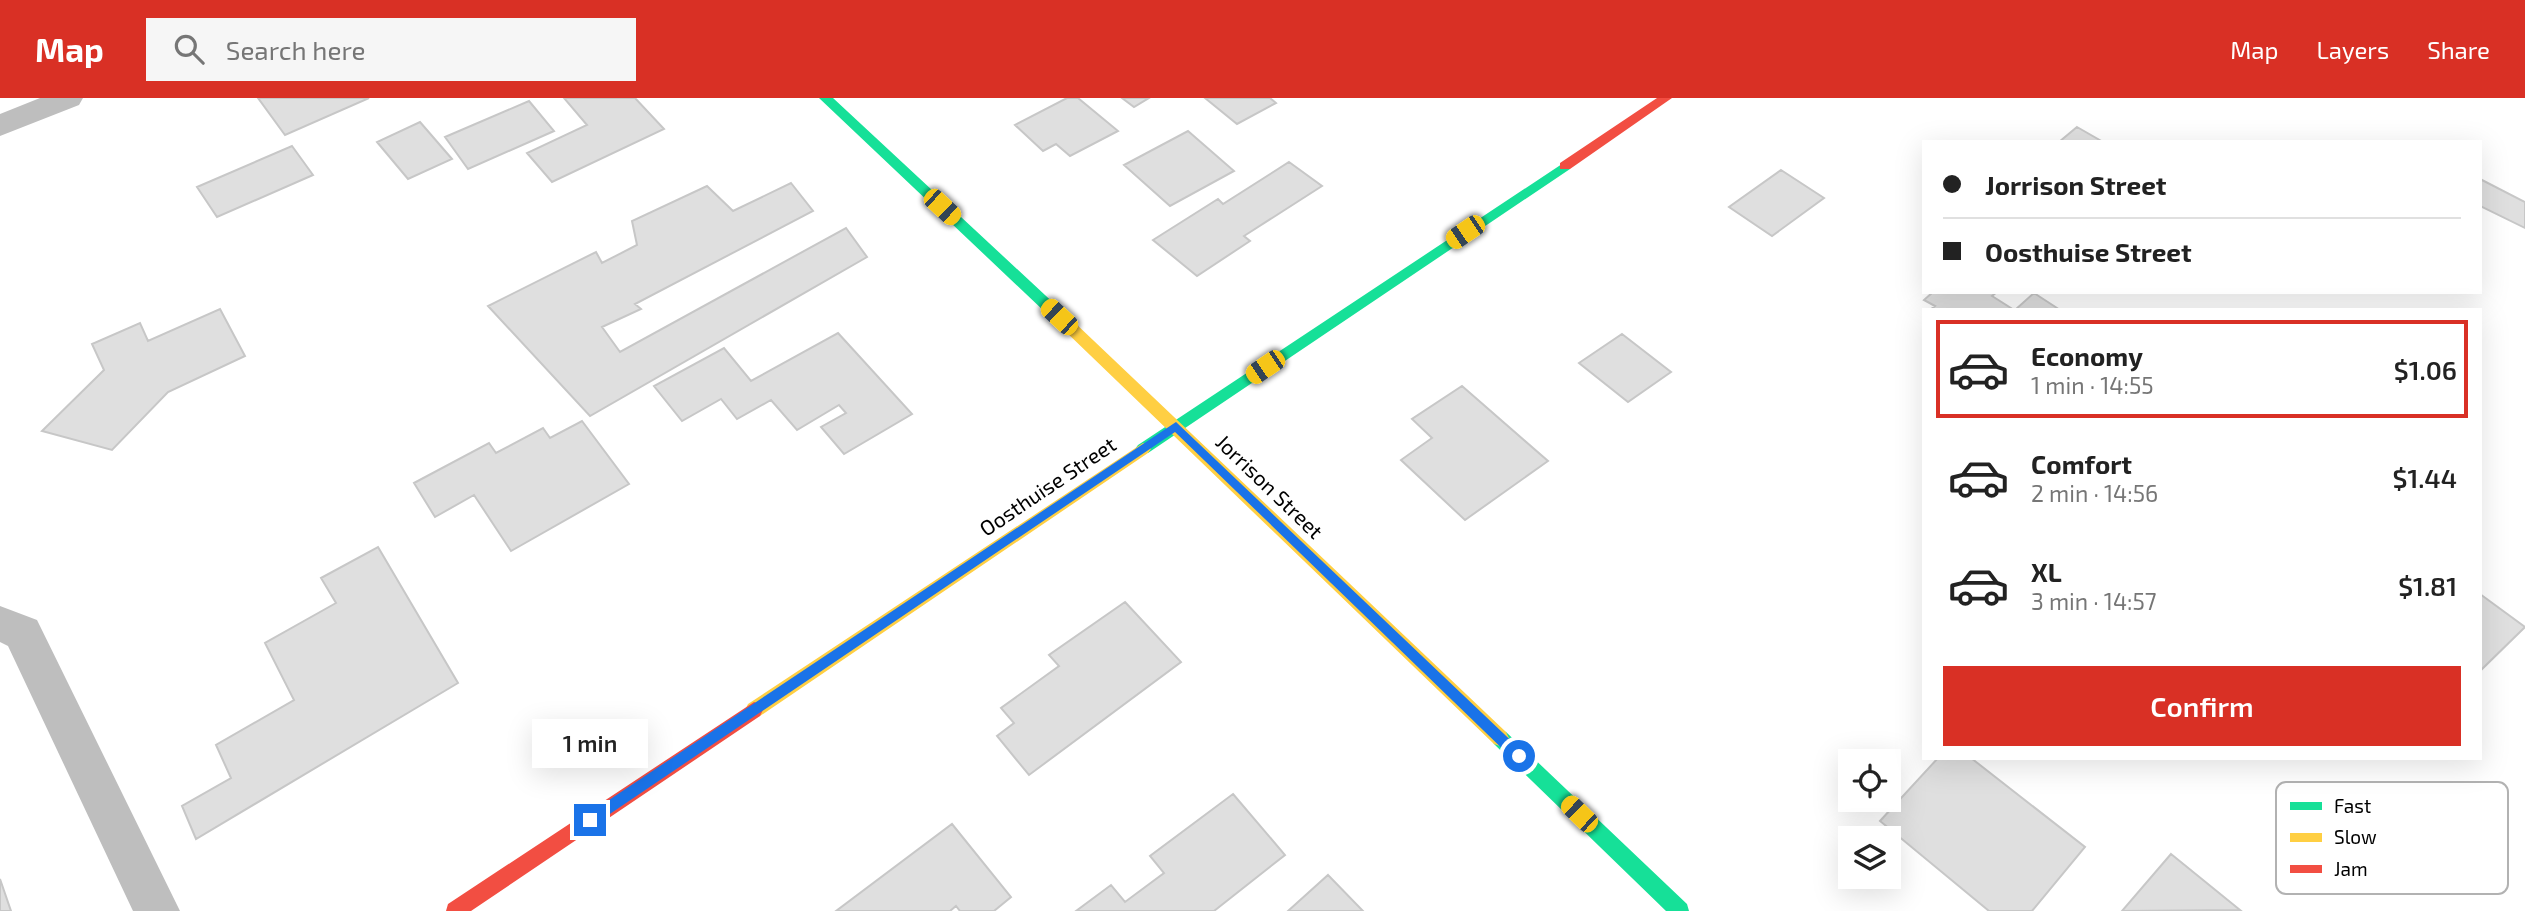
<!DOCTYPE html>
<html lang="en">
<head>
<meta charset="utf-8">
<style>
	:root { --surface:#fff; --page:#f6f6f6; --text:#222; --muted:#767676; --line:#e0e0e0; --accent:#d93025 }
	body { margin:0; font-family:"Exo 2",sans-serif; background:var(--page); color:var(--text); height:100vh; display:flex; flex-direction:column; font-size:26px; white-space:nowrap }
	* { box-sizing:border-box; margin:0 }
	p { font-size:23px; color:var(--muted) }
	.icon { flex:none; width:38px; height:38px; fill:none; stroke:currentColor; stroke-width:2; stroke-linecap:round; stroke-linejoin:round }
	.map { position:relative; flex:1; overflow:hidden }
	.panel { position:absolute; left:1922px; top:210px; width:560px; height:452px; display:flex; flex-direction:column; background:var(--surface); border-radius:0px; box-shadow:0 7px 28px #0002 }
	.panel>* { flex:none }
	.banner { position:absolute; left:1922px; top:42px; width:560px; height:154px; border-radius:0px; box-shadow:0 7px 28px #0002; display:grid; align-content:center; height:154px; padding:0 21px; background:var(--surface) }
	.buttons { position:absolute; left:1838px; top:651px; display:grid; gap:14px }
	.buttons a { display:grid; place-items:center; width:63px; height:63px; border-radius:0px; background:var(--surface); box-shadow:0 7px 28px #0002; font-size:35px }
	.end { position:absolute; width:32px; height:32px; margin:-16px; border:9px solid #1a73e8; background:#fff; box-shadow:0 0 0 4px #fff }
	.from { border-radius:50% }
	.bubble { position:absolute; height:49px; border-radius:0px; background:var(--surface); box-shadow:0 7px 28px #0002; font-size:23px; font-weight:600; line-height:49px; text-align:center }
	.car { position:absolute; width:21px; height:42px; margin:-21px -10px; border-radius:9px; box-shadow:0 0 5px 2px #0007; background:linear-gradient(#f5c518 24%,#345 0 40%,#f5c518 0 76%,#345 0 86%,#f5c518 0) }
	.banner b { display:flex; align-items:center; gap:24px; height:66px; font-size:26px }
	.banner b+b { border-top:2px solid var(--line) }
	.banner i { width:18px; height:18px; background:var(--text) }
	ul { padding:12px 0 0; list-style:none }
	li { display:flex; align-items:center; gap:21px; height:98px; margin:0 14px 10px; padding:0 7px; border:4px solid transparent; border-radius:0px }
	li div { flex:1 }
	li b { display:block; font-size:26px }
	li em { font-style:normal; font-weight:600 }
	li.selected { border-color:var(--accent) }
	li>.icon { width:63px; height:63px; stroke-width:1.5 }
	.cta { display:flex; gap:14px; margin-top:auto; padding:14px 21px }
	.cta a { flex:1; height:80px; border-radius:0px; background:var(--accent); color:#fff; font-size:28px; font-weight:600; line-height:80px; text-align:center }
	header { display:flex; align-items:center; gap:42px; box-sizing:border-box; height:98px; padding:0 35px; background:var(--accent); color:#fff }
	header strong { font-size:33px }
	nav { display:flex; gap:38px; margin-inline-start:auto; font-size:24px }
	.search { width:490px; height:63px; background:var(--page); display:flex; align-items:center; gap:18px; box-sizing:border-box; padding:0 24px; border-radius:0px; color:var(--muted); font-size:26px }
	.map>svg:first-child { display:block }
	.building { fill:#dfdfdf; stroke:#c7c7c7; stroke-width:2 }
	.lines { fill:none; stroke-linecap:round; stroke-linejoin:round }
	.street { fill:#bebebe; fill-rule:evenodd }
	.fast { fill:#16e098; fill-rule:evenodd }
	.slow { fill:#ffcf43; fill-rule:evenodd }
	.jam { fill:#f24e42; fill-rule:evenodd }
	.route { fill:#1a73e8 }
	.labels { text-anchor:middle; stroke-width:6; stroke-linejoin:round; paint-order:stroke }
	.street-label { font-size:21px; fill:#000; stroke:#fff }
	.key { fill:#fff; stroke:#b2b2b2; stroke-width:2 }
	.key-label { font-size:19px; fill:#000 }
</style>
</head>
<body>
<header>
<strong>Map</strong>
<div class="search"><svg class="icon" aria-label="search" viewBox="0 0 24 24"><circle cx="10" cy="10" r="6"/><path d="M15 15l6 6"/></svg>Search here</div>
<nav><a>Map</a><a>Layers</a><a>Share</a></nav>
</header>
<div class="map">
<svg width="2525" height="813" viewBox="0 0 2525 813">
	<rect width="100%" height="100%" fill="#fff"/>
	<path class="building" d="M258,0H369L285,37Z
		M564,0H635L664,31L552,84L527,55L587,27Z
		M1067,0H1078L1118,33L1070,58L1056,46L1043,53L1015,27Z
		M1122,0H1149L1134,9Z
		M1205,0H1270L1276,5L1237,26Z
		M529,3L554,33L468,71L445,39Z
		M420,24L452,61L408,81L377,44Z
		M2077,29L2103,44H2059Z
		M1188,33L1234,73L1170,108L1124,67Z
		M292,48L313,77L217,119L197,89Z
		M1289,64L1322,88L1244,138L1250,143L1197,178L1153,142L1218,101L1223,106Z
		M1781,72L1824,100L1772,138L1729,109Z
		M2480,81L2525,104V130L2480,108Z
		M791,85L813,113L635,206L641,211L602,229L620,254L846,130L867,159L590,318L488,208L596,154L602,165L637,147L632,123L707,88L733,113Z
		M1933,194H1997L1992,198L2014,212H1930L1935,208L1924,202Z
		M2034,195L2060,212H2015Z
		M220,211L245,258L168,294L112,352L42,333L104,272L92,246L140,225L148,243Z
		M838,235L912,316L844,356L821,329L846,315L839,307L797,332L771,302L737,321L721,301L682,323L654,288L724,250L751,283Z
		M1622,236L1671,274L1628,304L1579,265Z
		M1462,288L1548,363L1465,422L1401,362L1432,340L1412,321Z
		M582,323L629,386L511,453L474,397L435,419L414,385L489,345L496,355L543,330L550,340Z
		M378,449L458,585L196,741L182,708L231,680L216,647L294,602L265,545L336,505L321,480Z
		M2480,496L2525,529L2480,573Z
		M1125,504L1181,564L1029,677L997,638L1014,625L1001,610L1059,568L1049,557Z
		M1938,660H1971L2085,749L2032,813H1989L1880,723Z
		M1233,696L1285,757L1214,813H1076L1111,787L1125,804L1164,775L1150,758Z
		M952,726L1011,799L994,813H960L956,808L950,813H836Z
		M2171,756L2240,812L2122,813Z
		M1328,777L1363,813H1288Z
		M0,781L11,813H0Z"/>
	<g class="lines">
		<path class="street" d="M40,0H83L79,7L0,38V16Z
			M0,508L37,522L180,813H133L8,548L0,544Z"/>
		<path class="fast" d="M819,0H833L1074,224L1076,228L1074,232H1064Z
			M1565,64L1570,65V71L1148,355H1138L1135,351L1138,347Z
			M1500,632L1506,634L1687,806L1689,813H1666L1494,646L1491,640L1494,634Z"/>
		<path class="slow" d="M1069,223L1074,224L1506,634L1509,640L1506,646L1500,648L1494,646L1064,232L1062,228L1064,224Z
			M1143,345L1148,347L1151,351L1148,355L760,618L754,620L748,618L745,612L748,606Z"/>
		<path class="jam" d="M1657,0H1672L1570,71H1560V65Z
			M754,604L760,606L763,612L760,618L471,813H446L448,806Z"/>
	</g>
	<path class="route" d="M1176,324L1523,654V662H1514L1175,334L595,726H585V718Z"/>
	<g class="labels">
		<g class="street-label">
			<text transform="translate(1048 389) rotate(-34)" y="7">Oosthuise Street</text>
			<text transform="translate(1269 389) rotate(44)" y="7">Jorrison Street</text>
		</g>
	</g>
	<rect x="2276" y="684" width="232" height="112" rx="10" class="key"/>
	<rect x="2290" y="704" width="32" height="8" fill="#16e098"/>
	<rect x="2290" y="735" width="32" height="9" fill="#ffcf43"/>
	<rect x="2290" y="767" width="32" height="8" fill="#f24e42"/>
	<g class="key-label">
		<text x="2334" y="715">Fast</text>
		<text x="2334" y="746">Slow</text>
		<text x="2334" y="778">Jam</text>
	</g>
</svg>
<div class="buttons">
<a><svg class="icon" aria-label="locate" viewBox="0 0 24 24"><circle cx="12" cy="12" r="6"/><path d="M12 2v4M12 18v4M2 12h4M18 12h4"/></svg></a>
<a><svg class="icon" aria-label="layers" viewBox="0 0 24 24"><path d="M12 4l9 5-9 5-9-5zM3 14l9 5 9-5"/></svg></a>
</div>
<i class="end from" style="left:1519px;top:658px"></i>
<i class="end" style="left:590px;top:722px"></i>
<div class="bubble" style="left:532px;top:621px;width:116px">1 min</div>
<i class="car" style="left:942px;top:109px;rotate:133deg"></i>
<i class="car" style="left:1465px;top:134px;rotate:236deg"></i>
<i class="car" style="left:1059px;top:219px;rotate:313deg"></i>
<i class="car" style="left:1265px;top:269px;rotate:236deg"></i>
<i class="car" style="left:1579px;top:716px;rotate:314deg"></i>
<div class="banner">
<b><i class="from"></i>Jorrison Street</b>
<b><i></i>Oosthuise Street</b>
</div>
<section class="panel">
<ul>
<li class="selected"><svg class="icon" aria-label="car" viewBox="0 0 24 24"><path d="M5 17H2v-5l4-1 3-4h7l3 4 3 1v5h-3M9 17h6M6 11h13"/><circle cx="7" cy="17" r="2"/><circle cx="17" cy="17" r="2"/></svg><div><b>Economy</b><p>1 min · 14:55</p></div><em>$1.06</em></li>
<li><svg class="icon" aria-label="car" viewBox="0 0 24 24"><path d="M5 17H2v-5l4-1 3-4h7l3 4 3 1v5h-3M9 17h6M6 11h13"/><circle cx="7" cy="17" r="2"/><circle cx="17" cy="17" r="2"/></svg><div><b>Comfort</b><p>2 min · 14:56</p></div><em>$1.44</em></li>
<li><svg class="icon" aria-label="car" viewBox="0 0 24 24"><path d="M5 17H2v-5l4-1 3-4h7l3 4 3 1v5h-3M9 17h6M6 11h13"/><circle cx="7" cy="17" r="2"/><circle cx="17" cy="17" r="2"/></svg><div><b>XL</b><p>3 min · 14:57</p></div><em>$1.81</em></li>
</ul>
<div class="cta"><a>Confirm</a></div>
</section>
</div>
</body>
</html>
